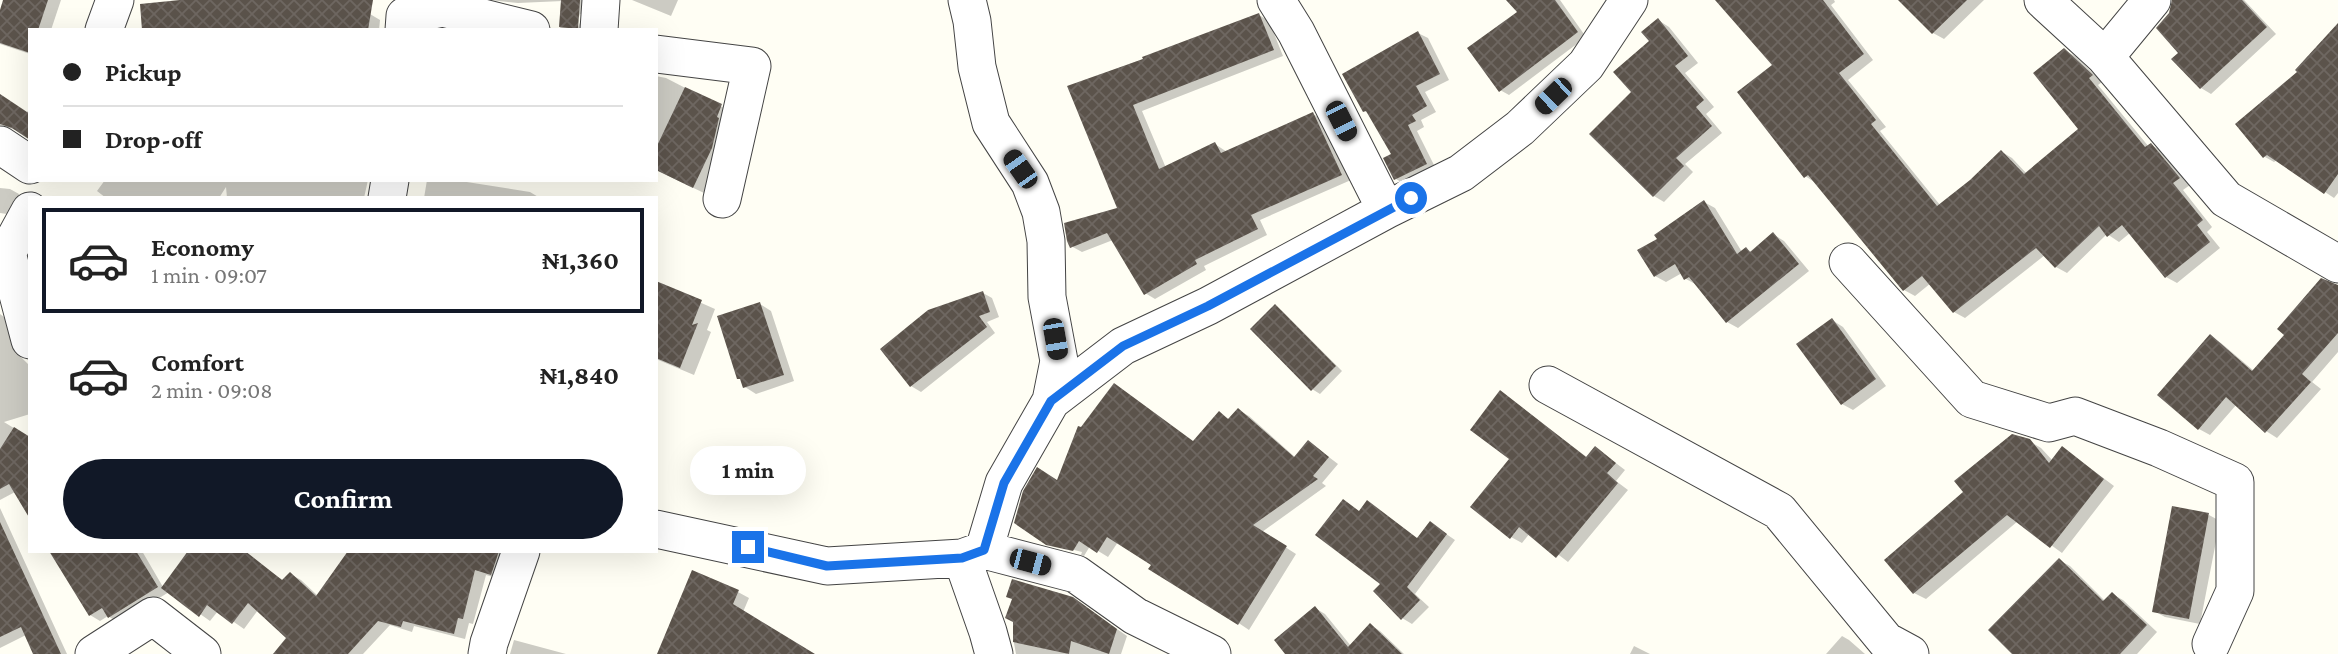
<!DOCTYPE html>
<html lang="en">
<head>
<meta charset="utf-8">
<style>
	:root { --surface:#fff; --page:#f2f2f2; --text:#222; --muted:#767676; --line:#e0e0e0; --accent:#111827 }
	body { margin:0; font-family:"Crimson Pro",serif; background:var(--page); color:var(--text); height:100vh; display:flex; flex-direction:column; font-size:26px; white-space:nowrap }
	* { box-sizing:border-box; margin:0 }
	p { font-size:23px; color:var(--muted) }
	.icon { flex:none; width:38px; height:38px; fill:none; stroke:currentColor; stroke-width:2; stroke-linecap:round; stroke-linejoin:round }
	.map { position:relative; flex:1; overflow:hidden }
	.drawer { position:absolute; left:28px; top:196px; width:630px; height:357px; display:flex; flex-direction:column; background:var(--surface); border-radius:0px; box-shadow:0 7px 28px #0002 }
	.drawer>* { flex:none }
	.top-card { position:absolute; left:28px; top:28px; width:630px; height:154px; border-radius:0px; box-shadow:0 7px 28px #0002; display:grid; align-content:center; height:154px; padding:0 35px; background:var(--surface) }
	.end { position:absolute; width:32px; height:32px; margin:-16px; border:9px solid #1a73e8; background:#fff; box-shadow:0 0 0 4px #fff }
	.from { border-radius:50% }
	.bubble { position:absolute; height:49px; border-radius:24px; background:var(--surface); box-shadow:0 7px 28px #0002; font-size:23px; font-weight:700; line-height:49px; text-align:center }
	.car { position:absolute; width:21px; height:42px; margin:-21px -10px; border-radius:9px; box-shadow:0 0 5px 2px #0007; background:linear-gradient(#222 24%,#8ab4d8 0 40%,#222 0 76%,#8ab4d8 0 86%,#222 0) }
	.top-card b { display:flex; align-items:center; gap:24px; height:66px; font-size:26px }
	.top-card b+b { border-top:2px solid var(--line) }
	.top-card i { width:18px; height:18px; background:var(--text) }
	ul { padding:12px 0 0; list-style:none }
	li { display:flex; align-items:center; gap:21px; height:105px; margin:0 14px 10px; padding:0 21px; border:4px solid transparent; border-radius:0px }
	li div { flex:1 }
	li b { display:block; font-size:26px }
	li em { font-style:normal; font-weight:700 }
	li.current { border-color:var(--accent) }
	li>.icon { width:63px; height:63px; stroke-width:1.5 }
	.cta { display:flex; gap:14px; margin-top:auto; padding:14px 35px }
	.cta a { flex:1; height:80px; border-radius:42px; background:var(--accent); color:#fff; font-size:28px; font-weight:700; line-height:80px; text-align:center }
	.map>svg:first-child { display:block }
	.shadow { fill:#0003 }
	.building { fill:url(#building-cross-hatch) }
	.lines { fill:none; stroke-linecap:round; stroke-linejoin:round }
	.minor-casing { stroke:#444; stroke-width:39 }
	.minor { stroke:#fff; stroke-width:37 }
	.route { stroke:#1a73e8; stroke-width:9 }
</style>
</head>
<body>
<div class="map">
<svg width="2338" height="654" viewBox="0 0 2338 654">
	<defs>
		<pattern id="building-cross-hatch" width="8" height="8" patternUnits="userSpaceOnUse" patternTransform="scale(1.75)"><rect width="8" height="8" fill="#5b534b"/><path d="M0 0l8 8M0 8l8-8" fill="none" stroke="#6e6761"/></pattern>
	</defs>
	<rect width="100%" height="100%" fill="#fffef4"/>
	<path class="shadow" d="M5,0H61L51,30H30V54L0,44V16Z
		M197,0H320L370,14L380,20L379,30H144Z
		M490,0H589L587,30H577L583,15L580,14L574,30H560L563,1L518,3Z
		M632,0H678L671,16Z
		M1509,0H1560L1586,37L1509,95L1500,90L1519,12Z
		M1729,0H1834L1835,2L1831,5L1873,60L1848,80L1886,127L1880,131L1940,205L1971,181L2002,152L2012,158L2027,174L2081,130L2064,50L2075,56L2102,82L2098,85L2149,147L2151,145L2162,151L2190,185L2183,190L2212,227L2207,232L2220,248L2177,283L2166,277L2130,233L2119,242L2107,234L2067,273L2056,267L2045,255L1965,318L1954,312L1931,283L1915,296L1904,290L1816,183L1805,176L1775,65Z
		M1903,0H1984L1944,39L1933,33Z
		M2174,0H2244L2276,34L2211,94L2201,88L2180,53L2170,14Z
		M1259,15L1269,21L1283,56L1142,111L1166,168L1215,144L1227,152L1313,114L1323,120L1351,180L1260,220L1267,235L1204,266L1206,270L1155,299L1145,293L1113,240L1082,252L1071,246L1119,209L1069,87Z
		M1658,20L1669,27L1698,63L1685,73L1714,107L1706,114L1722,133L1685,164L1693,172L1664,202L1654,196L1633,92Z
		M1418,33L1428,38L1449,80L1425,92L1436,112L1421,120L1424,127L1417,131L1436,169L1406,185L1396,179L1393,155L1369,114L1365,111Z
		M2338,42V193L2334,198L2277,160L2274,162L2265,157Z
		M656,76L666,78L732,112L722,154L704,193L656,170Z
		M0,103L26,113L30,109V137L19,131L0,125Z
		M105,180H368L364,198H227L226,187L219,198H106L97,191Z
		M427,180H454L530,192L540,198H424Z
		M0,188L10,189L19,194L14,215L0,213Z
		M1704,202L1715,208L1742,252L1746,249L1752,252L1773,234L1784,241L1809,271L1738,328L1727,322L1697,285L1686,279L1682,273L1666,282L1655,276L1659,239Z
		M656,283L715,309L707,330L711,332L694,375L656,359Z
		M2338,287V352L2312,382L2321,389L2277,438L2266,431L2237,404L2210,435L2199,429L2159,394L2210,336L2221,343L2254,371Z
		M983,293L992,298L999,317L987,322L995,333L921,392L911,386Z
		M760,304L771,311L794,381L756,394L745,387Z
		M1275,307L1282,311L1342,371L1320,394L1312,389Z
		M0,314L12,323L20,356L30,366V414L4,422L30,438L15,492L0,500Z
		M1832,320L1843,327L1886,386L1853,410L1842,404Z
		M1501,392L1588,458L1596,448L1625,470L1616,481L1628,490L1568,562L1530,533L1522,543L1511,537V459Z
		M1238,410L1249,416L1296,458L1309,442L1338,464L1322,483L1326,486L1262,532L1296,554L1249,630L1118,542L1108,557L1090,546L1084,556L1059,550L1081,555L1082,552L1047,543L1058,482L1194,442L1219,413L1230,420Z
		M2029,441L2041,448L2053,461L2063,448L2114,486L2062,553L2018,521L1926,599L1914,593Z
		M0,508L67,654H35L26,635L0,648Z
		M1360,512L1417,539L1430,523L1455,540L1415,594L1429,607L1412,624L1402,618L1383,583Z
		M2209,515L2220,521L2200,624L2165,617L2154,611Z
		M51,551H142L163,587L261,565L284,581L290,574L301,580L318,596L350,551H510L501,579L486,575L473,624L469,623L465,639L414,626L412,632L390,625L363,654H276L288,638L258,610L244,629L218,611L210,621L169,592L119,623L108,616L100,621L90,615Z
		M2059,560L2070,566L2105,601L2112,594L2123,600L2157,632L2137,654H2015Z
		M738,592L749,598L743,612L812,654H658Z
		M1084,606L1127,636L1121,654H1016L1013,638Z
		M1315,608L1325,614L1351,646L1371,625L1380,631L1404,654H1287Z
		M1842,636L1849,640L1865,654H1826Z
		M514,640L566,654H510Z
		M1634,646L1650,654H1630Z"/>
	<path class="building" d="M3,0H48L38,30H30V53L0,43V10Z
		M180,0H373L368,30H142L140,4Z
		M561,0H580L578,29L559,27Z
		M1506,0H1555L1578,32L1499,92L1467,48L1517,12Z
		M1715,0H1823L1864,54L1839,73L1876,120L1871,124L1937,206L1970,180L2001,150L2024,174L2078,129L2033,73L2064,48L2093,75L2089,78L2145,147L2151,143L2180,178L2173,183L2203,220L2197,225L2210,242L2165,278L2122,225L2107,237L2099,226L2055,268L2036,248L1953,313L1922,276L1903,291L1808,175L1804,178L1737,92L1772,65Z
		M1898,0H1967L1932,34Z
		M2172,0H2242L2267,27L2200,89L2171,59L2178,53L2156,28L2169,13Z
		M1259,13L1274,50L1133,105L1159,169L1215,142L1221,153L1313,112L1342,175L1251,215L1258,229L1195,260L1197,264L1144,295L1107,233L1070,248L1067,241L1064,223L1117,208L1067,86L1143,59L1142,57Z
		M1658,18L1688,56L1675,66L1704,100L1696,107L1712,126L1676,158L1684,166L1653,197L1589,134L1631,92L1613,72L1649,41L1641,32Z
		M2338,23V174L2324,194L2267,155L2263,158L2235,124L2297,72L2295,70Z
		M1418,31L1440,74L1416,86L1427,106L1412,115L1416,121L1408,125L1427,164L1394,180L1383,158L1391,154L1366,111L1363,112L1342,74Z
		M685,87L722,104L717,117L719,118L712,148L693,188L656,170V148Z
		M0,94L30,114V140L12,128L0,124Z
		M1704,200L1737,254L1746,247L1750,252L1773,232L1799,264L1726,323L1689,277L1684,280L1675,264L1654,277L1637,250L1657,239L1654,235Z
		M2321,278L2338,285V333L2302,374L2311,382L2265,433L2226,397L2198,430L2157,395L2210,334L2252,371L2284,335L2277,329Z
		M656,281L702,300L692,325L698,323L680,368L656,358Z
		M983,291L990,312L979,316L987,327L910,387L880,349L928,310Z
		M760,302L784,375L743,388L740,379H737L717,316Z
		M1275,304L1336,366L1311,391L1250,329Z
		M1832,318L1876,379L1841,405L1796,344Z
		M1114,383L1193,441L1219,411L1228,419L1238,408L1294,457L1308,440L1329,457L1313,476L1318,479L1253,525L1287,546L1238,625L1148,569L1151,565L1107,537L1097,553L1079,541L1073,551L1046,545L1014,523L1023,491L1037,467L1057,480L1078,426L1081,427Z
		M1500,390L1586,457L1595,446L1616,463L1607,473L1618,483L1556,558L1519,527L1510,539L1470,507L1509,459L1470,430Z
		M14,427L30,437V519L9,484L0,489V449Z
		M2012,434L2030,439L2049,463L2062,446L2104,479L2050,548L2007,515L1913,594L1884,560L1963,492L1954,481Z
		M1343,499L1359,511L1367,500L1417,538L1430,521L1447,534L1407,587L1420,600L1401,620L1373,591L1380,584L1315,535Z
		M2172,506L2209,513L2189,619L2152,612Z
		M0,522L61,654H33L21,627L0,637Z
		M49,551H136L158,587L108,618L102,608L89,616Z
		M188,551H245L282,580L290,572L316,596L348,551H499L491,575L475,570L463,619L458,618L454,634L403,621L401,627L378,621L348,654H273L286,638L248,603L232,624L207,605L199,617L161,588Z
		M2059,558L2103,601L2112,592L2147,625L2120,654H2012L1988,630Z
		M692,570L739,590L733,604L815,654H657Z
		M1012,579L1073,597L1117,629L1109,654L1071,641L1069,654L1013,642V622L1005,618L1012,599L1006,597Z
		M1315,606L1348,647L1370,623L1402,654H1285L1274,640Z"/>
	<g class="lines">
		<g class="minor-casing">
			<path id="minor" d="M967,0L972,21L977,67L991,123L1030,183L1041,212L1046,241L1047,297L1059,361L1051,401
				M1276,0L1296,32L1386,210
				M2043,0L2105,57L2226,199L2338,264
				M104,30L115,0
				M404,30L405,16L443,8L531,30
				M599,30L601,0
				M656,54L752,66L722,199
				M2105,57L2152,0
				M0,145L30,165
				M387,198L390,180
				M7,253L30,340
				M0,262L7,253L30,211
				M1848,262L1972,399L2049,423L2075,416L2159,448L2235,482V591L2211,644
				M1548,385L1779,511L1886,641L1910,654
				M656,529L827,566L962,558L984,550L1004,483L1051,401L1123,346L1208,306L1386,210L1461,173L1520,128L1586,65L1629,0
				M984,550L1076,574L1135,616L1212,654
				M962,558L988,632L994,654
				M94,654L153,616L202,654
				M487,654L489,643L521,551"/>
		</g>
		<use href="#minor" class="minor"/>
	</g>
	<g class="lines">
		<path class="route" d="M748,547L827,566L962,558L984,550L1004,483L1051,401L1123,346L1208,306L1411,198"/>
	</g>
</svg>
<i class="end from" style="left:1411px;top:198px"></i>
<i class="end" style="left:748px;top:547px"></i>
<div class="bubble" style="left:690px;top:446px;width:116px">1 min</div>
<i class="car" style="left:1553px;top:96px;rotate:226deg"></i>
<i class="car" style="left:1341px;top:121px;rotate:153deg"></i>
<i class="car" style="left:1020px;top:169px;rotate:325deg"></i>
<i class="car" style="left:1055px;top:339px;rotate:170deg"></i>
<i class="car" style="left:1030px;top:562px;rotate:105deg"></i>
<div class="top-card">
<b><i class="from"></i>Pickup</b>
<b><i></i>Drop-off</b>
</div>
<section class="drawer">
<ul>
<li class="current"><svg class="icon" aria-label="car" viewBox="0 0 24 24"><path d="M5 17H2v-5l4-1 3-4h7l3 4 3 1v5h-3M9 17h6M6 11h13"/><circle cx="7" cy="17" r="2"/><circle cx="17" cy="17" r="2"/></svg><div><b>Economy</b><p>1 min · 09:07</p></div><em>₦1,360</em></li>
<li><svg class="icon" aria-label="car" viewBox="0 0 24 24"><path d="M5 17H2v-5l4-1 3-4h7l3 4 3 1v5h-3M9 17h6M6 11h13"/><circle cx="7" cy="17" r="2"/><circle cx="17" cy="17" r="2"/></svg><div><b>Comfort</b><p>2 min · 09:08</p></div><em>₦1,840</em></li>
</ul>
<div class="cta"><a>Confirm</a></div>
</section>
</div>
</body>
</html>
